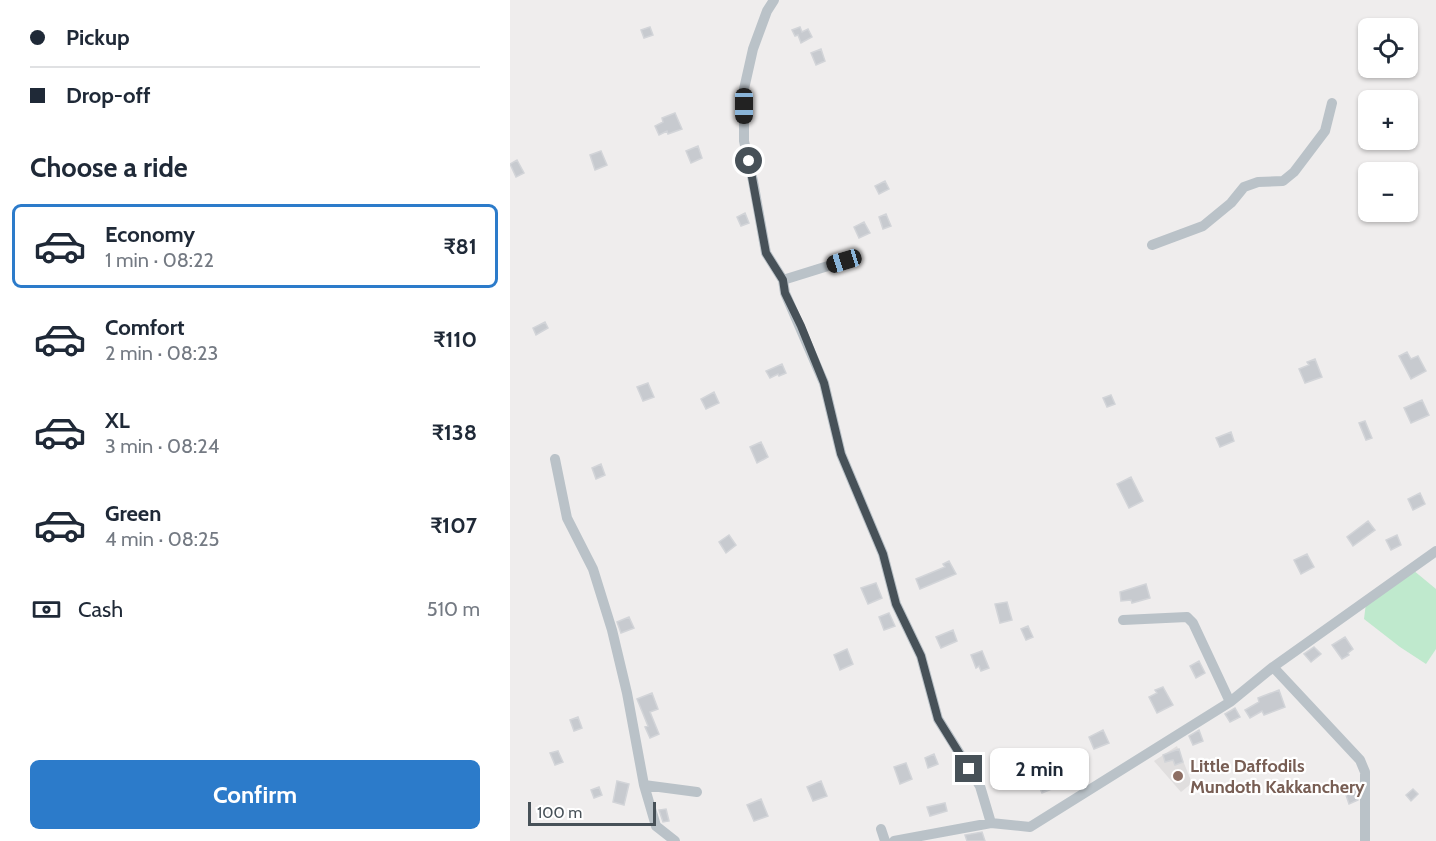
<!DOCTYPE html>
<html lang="en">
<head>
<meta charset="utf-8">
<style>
	:root { --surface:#fff; --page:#f2f2f3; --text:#1f2937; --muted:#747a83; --line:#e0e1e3; --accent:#2c7bca }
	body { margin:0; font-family:Cabin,sans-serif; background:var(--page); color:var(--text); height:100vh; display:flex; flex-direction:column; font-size:22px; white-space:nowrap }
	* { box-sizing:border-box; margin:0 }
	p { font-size:20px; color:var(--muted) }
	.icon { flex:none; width:33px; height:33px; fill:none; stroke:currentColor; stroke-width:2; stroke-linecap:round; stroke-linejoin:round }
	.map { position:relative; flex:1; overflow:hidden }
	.drawer { display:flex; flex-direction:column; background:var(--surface); width:510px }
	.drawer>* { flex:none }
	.top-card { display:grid; align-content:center; height:132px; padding:0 30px; background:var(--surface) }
	.buttons { position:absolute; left:848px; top:18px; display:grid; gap:12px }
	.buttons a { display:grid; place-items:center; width:60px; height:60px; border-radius:9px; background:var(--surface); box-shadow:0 2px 4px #0004; font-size:30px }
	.scale { position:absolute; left:18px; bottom:15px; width:128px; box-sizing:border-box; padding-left:6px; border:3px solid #475158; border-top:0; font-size:16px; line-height:21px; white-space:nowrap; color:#475158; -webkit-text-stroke:4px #fff; paint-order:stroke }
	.end { position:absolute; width:27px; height:27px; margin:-14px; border:8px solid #475158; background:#fff; box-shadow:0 0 0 3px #fff }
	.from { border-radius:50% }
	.bubble { position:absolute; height:42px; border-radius:9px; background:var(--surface); box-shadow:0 2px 4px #0004; font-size:20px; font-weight:800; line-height:42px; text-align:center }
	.car { position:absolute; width:18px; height:36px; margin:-18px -9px; border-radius:8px; box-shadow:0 0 4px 2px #0007; background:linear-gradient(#222 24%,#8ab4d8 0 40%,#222 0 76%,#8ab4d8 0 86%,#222 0) }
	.top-card b { display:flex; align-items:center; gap:21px; height:57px; font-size:22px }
	.top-card b+b { border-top:2px solid var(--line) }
	.top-card i { width:15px; height:15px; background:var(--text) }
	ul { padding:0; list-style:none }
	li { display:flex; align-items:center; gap:18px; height:84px; margin:0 12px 9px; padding:0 18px; border:3px solid transparent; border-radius:9px }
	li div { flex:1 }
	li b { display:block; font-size:22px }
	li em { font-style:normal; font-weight:800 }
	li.current { border-color:var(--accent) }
	li>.icon { width:54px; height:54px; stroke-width:1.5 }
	h2 { padding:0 30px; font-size:27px; line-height:72px }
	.pay { display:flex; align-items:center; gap:15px; height:66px; padding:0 30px; font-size:22px }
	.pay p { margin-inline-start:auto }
	.primary-button { display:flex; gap:12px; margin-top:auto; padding:12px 30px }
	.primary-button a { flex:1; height:69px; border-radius:9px; background:var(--accent); color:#fff; font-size:24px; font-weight:800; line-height:69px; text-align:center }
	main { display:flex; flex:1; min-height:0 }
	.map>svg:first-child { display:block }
	.education { fill:#e0dede }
	.green { fill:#bfe9cd }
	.building { fill:#c7cacf; stroke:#d2d4d8; stroke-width:1.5 }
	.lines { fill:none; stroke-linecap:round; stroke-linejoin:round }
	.minor { stroke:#bac2c8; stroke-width:10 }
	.route { stroke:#475158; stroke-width:8 }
	.education-dot { fill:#8d6e63; stroke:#fff; stroke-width:2 }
	.labels { text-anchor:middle; stroke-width:4.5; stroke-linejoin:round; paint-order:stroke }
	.education-label { font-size:18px; font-weight:bold; fill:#785e54; stroke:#fff; text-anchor:start }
</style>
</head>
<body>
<main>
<section class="drawer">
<div class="top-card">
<b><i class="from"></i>Pickup</b>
<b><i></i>Drop-off</b>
</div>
<h2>Choose a ride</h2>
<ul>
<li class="current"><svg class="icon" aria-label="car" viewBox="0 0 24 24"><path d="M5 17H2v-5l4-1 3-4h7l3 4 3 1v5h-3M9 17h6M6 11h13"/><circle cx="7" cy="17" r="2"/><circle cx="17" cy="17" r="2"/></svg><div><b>Economy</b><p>1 min · 08:22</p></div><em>₹81</em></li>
<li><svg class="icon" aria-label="car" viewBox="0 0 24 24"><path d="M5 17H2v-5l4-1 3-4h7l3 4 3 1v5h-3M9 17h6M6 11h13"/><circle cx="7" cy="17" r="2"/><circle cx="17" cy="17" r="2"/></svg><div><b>Comfort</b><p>2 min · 08:23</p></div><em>₹110</em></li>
<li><svg class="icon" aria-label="car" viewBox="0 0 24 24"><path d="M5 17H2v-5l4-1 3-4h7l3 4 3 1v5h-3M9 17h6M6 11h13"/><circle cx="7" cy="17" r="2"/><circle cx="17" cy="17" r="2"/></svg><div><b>XL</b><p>3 min · 08:24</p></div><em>₹138</em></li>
<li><svg class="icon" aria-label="car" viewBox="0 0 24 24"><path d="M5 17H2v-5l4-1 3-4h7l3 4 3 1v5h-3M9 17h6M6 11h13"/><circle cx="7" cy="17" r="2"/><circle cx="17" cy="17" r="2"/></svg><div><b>Green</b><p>4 min · 08:25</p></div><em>₹107</em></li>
</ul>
<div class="pay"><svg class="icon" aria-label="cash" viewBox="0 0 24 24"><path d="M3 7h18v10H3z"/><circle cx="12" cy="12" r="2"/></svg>Cash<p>510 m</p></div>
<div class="primary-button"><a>Confirm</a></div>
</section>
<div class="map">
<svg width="926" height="841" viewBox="0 0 926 841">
	<rect width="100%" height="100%" fill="#efeded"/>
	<path class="education" d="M667,746L682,783L671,792L644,761Z"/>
	<path class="green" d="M903,570L926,589V649L916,664L890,647L854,619L856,603Z"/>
	<path class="building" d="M140,27L143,35L134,38L131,30Z
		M290,27L292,32L298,29L302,37L291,43L288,35L285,36L282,30Z
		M311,49L315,61L306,65L301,53Z
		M165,113L172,129L158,134L157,131L149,135L145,126L153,122L152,118Z
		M188,146L192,158L181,163L176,151Z
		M91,151L97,165L85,170L80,155Z
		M7,160L14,173L6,177L0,164Z
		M375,181L379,189L369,194L365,186Z
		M235,213L239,223L231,226L227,217Z
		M376,214L381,226L373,229L369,217Z
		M354,222L360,233L349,238L344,227Z
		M35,322L38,328L26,335L23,328Z
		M897,352L901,359L908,356L916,371L901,379L889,356Z
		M805,359L812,377L795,383L789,369L799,365L797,362Z
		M272,364L276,373L269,376L268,374L260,378L256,371Z
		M138,383L144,397L133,401L127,387Z
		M204,392L209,403L196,409L191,399Z
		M601,395L605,404L597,407L593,398Z
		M912,400L919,415L901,423L894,408Z
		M855,421L862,438L856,440L849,423Z
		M721,432L724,441L710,447L706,438Z
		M251,442L258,457L247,463L240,447Z
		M91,464L95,475L86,479L82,468Z
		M621,477L633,501L619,508L607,484Z
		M910,493L915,504L903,510L898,499Z
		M858,521L865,530L843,546L837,537Z
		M219,535L226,545L216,553L209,542Z
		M887,535L891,545L881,550L876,540Z
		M797,554L804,567L791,574L784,560Z
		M439,561L446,574L410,589L406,579L435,567L433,564Z
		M366,583L372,598L358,604L351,588Z
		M636,584L640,598L622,603L621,600L611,601L610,592Z
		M497,602L502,620L490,623L485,604Z
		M379,613L385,626L374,630L369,617Z
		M119,617L124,628L111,633L107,622Z
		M518,626L523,637L516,640L511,629Z
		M443,630L447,641L431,648L426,637Z
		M835,637L843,649L838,653L839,655L832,659L822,645Z
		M804,647L811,654L801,662L794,654Z
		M337,649L343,664L330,670L324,655Z
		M472,651L479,668L471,671L469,666L466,668L461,655Z
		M689,661L695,673L686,678L680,666Z
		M653,687L663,705L647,713L639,697L647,693L645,690Z
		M769,690L775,707L754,715L752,711L740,718L735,710L749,702L748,698Z
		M142,693L148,709L140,712L149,734L140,738L135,727L138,726L127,699Z
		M725,708L730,717L720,722L715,714Z
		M68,717L72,728L64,731L60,720Z
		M593,730L599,743L584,749L579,737Z
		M689,730L693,741L683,745L679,736Z
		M669,749L673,762L665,765L663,760L655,762L653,755Z
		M48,751L53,762L45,765L40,753Z
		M424,754L428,764L418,768L415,758Z
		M396,763L402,779L390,784L384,767Z
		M538,774L544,788L532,793L526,779Z
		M107,781L119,784L114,805L103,802Z
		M311,781L317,796L303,801L297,787Z
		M845,785L848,790V800L839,804L834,789Z
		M89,787L92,795L84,798L81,790Z
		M903,789L908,794L901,801L896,795Z
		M251,799L258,816L244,821L237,805Z
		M435,803L437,811L420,816L417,807Z
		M156,809L159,821L153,822L149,810Z
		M472,832L475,841H457L455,835Z"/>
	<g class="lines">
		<path class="minor" d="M264,0L257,11L243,49L234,89V141L243,181L256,253L273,280L275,293L314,383L331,454L373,554L386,604L411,656L428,719L470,786L481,823
			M642,245L693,226L721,203L734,187L748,182L773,181L784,172L815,131L822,103
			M273,280L334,261
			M45,459L57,518L83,569L102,630L117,693L134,785L146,826L165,841
			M613,620L677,617L683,623L720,702
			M763,667L850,760L855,772V841
			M134,785L187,792
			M371,829L375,841
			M384,841L481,823L520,827L720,702L763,667L926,551"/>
	</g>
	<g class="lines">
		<path class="route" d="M239,161L256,253L273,280L275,293L291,326L314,383L331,454L373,554L386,604L411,656L428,719L459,769"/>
	</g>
	<circle class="education-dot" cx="668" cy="776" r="6"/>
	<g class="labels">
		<g class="education-label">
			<text x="680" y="772">Little Daffodils<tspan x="680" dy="21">Mundoth Kakkanchery</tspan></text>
		</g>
	</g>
</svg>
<div class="buttons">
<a><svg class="icon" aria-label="locate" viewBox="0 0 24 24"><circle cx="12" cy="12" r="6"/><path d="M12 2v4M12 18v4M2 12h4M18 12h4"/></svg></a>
<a>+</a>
<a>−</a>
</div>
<div class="scale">100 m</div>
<i class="end from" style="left:239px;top:161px"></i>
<i class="end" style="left:459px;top:769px"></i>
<div class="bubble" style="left:480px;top:748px;width:99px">2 min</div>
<i class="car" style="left:234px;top:106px;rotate:180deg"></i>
<i class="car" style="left:334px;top:261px;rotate:253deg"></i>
</div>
</main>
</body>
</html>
